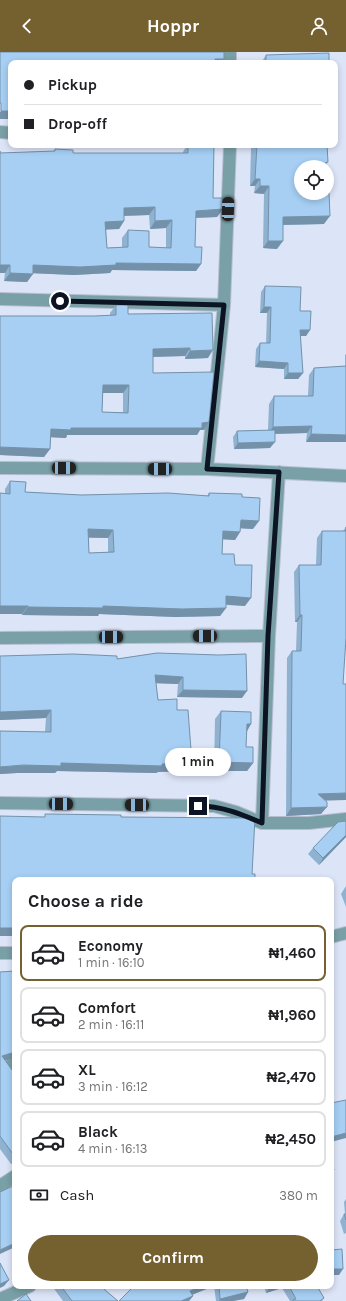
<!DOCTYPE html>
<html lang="en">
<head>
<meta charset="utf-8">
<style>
	:root { --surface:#fff; --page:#f6f6f6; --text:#202124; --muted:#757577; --line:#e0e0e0; --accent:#756030 }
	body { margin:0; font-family:Karla,sans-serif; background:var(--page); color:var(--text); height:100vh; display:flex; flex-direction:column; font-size:15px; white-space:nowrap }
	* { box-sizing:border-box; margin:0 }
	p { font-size:13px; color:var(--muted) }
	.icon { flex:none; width:22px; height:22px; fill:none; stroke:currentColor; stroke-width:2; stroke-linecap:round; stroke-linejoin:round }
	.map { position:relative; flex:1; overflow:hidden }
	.sheet { position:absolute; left:12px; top:825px; width:322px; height:412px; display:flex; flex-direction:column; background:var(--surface); border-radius:8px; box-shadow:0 2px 6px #0003 }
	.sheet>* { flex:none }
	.guide { position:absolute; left:8px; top:8px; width:330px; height:88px; border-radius:8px; box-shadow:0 2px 6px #0003; display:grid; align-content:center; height:88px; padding:0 16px; background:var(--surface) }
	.tools { position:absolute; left:294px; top:108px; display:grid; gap:8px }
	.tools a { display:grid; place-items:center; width:40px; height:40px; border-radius:50%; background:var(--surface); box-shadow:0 2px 6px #0003; font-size:20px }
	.end { position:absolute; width:18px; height:18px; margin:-9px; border:5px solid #0c1323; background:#fff; box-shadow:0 0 0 2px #fff }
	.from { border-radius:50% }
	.bubble { position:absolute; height:28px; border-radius:14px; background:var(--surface); box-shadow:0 2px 6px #0003; font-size:13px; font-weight:700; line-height:28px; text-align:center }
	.car { position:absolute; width:12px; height:24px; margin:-12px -6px; border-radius:5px; box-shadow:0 0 3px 1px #0007; background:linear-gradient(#222 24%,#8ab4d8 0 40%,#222 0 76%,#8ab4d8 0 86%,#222 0) }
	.guide b { display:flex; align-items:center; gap:14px; height:38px; font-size:15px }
	.guide b+b { border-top:1px solid var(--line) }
	.guide i { width:10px; height:10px; background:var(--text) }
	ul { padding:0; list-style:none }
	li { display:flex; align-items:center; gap:12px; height:56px; margin:0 8px 6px; padding:0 8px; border:2px solid var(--line); border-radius:8px }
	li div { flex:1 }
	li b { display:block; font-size:15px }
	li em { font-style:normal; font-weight:700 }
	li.on { border-color:var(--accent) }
	li>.icon { width:36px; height:36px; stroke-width:1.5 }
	h2 { padding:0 16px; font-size:18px; line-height:48px }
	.pay { display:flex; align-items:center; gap:10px; height:44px; padding:0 16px; font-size:15px }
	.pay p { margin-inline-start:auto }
	.button { display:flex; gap:8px; margin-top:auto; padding:8px 16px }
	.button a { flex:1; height:46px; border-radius:24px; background:var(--accent); color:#fff; font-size:16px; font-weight:700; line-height:46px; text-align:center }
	header { display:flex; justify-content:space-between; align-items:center; height:52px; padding:0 16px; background:var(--accent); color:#fff; font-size:18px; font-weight:700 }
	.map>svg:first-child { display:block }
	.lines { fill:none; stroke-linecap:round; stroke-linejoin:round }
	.minor-casing { stroke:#b7bed1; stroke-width:14 }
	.minor { stroke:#78a0a6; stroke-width:12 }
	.wall { fill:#8fb2d1; fill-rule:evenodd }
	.shaded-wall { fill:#7491aa }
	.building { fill:#a6cff3; stroke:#7491aa; fill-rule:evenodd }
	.route { stroke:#0c1323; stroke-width:5 }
</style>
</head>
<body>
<header><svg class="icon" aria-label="back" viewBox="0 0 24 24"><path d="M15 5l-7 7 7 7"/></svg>Hoppr<svg class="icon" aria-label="person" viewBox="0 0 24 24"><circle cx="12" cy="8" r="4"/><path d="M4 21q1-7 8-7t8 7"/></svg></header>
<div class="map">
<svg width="346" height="1249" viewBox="0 0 346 1249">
	<rect width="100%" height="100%" fill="#dce4f7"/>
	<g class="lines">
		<g class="minor-casing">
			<path id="minor" d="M230,0V11
				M0,80L11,81
				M0,247L224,253
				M0,416L207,417L346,424
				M207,417L224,253L230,93
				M0,586L269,584
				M0,751L214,754L236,760L262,771H309L346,767
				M262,771L269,584L279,420
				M331,885L346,881
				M0,901H15
				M11,1013L15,1018
				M0,1134L15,1124
				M0,1247L30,1234"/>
		</g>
		<use href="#minor" class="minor"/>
	</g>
	<path class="wall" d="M266,3L329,11H261Z
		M187,93H214L213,146L223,157L217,165L195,166V195L201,212L196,219L112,218L110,221L74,223L33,221L27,230L4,229L5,221H0V101L53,99L55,97L73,101H183V100ZM149,163L150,177L166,176V196L149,195L128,178L122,186V195L107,196L106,177H119L124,169V164Z
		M243,93H327L328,110L325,114L324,172L283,173L277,197L263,196L264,142L254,141L255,134H250L251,96H243Z
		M265,234L300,259L310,278L306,284H300L303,321L298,327H284V317L255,315L256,297L260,291H266L267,261H260L261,240Z
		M116,253L128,262L208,306L185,307V304L153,305V321L209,370L204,378H200L197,383H67L66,386L51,385L50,397L44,405L0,403L95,264L110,263V261ZM103,341H123V360H102Z
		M346,302V390H306L307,381L275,382L270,396L234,397L233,385L237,379L268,378L269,352L274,344H308L309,323L314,316L345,314V303Z
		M10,429L25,440L81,443L207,444L209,441L242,445L253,477L240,476V480L235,488L223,487L222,502L235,513L245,554L226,553V556L220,564L176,565L99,562L98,564L22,563L5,441V437ZM89,486H108V500L89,501Z
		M346,475V593L325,749L321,762L286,764L287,606L292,599H296L297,570H295L294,520L299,513H316L317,486L322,479H343Z
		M157,601L242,646L177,645L178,632L156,631L158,648L177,658L187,719L158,720L156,721L57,719L55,721H17L0,722V679L45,680L46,666L0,668L117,607Z
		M221,659L251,672L246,679V695L253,711L247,719H214L215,667Z
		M346,770V785L319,813L308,802L313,796Z
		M346,834V855L341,842Z
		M15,919V1006L5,1008L15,1022V1109L11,1112L0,1097V920Z
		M346,1147V1181L344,1182L340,1169L344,1162H345L344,1150Z
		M52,1234H103L105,1238L118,1249H63Z
		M134,1234H246L248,1240L244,1247L233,1249H216L214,1234L192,1243L193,1244L189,1249H119Z
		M264,1234H317L324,1246L322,1249H290L282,1236L266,1241Z"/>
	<path class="shaded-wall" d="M215,7H224L221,11H208Z
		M1,59H11V66L10,67H0V60Z
		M245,93H254L251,96H243Z
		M255,127H260L255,134H250Z
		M260,134H269L264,142L254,141Z
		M155,155L149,163L118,164L124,156Z
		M223,157L217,165L190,166L196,159Z
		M330,164L324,172L278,173L283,165Z
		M172,168L166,176L150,177L155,169Z
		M124,169L119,177L100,178L105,170Z
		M268,189H283L277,197L263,196Z
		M116,211L201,212L196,219L112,218L110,221L74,223L27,221L33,213Z
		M0,213H10L5,221H0Z
		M10,221L33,222L27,230L4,229Z
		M264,255H271L267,261H260Z
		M300,278H310L306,284H296Z
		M190,296L185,304L147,305L153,297Z
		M213,298L208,306L185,307L190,299Z
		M259,309L288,311L284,317L255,315Z
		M288,321H303L298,327H284Z
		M103,333H129L123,341H98Z
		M209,370L204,378H200L197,383H67L66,386L46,385L51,377L71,376L202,371Z
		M312,374L307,381L268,382L273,375Z
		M311,382L346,383V390H306Z
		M275,390L270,396L234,397L238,391Z
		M0,395L50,397L44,405L0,403Z
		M241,468L259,469L253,477L235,476Z
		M88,477L113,478L108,486L83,485Z
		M223,479L240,480L235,488L217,487Z
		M226,544L251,546L245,554L220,552Z
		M0,554H28L22,562H0Z
		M103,554L226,556L220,564L176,565L99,562L98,564L22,563L28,555Z
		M300,563H302L297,570H295Z
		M155,623L183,625L178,632L149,631Z
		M183,638L247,639L242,646L177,645Z
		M51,658L46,666L0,668V660Z
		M247,672H251L246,681Z
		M219,710L253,711L247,719H214Z
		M61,711L162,712L192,711L187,719L158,720L156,721L57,719L55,721H17L0,722V715Z
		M346,741V748L313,749L318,742Z
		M327,755L321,762L286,764L291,756Z
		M346,783V785L319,813L323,806Z
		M0,876H15V884H0Z
		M15,1000V1006L0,1010L2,1004Z
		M346,1081V1086L331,1090V1085Z
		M15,1106V1109L11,1112Z
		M15,1191V1195L0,1202V1198Z
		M331,1217H343L339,1223H331Z
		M9,1228L4,1234L0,1236V1232Z
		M203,1234H214L186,1245L190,1239Z
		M272,1234H284L282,1236L266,1241L270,1235Z
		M248,1240L244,1247L233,1249H219L220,1247Z
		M193,1244L189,1249H181Z"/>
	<path class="building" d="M0,0H224V7H215V10L208,11H11V59H1V51H0Z
		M329,1V11H266V3Z
		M188,93H214L213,146H222L223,157L196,159L195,195H202L201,212L116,211V213L80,215L33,213V222L10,221V213H0V99V101L55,99V97L73,98V101H188ZM155,155V169L172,168L171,196L149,195V179L128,178V195L107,196L105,170L124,169V156Z
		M257,93H327L328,110L325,111V115H301V141H329L330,164L283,165V189H268L269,134H260V127H255Z
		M265,234L301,235L300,259H311L310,278H300L303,321H288V311L259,309L260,291H270L271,255H264Z
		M116,253H128V262L212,261L213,298L190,299V296L153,297V321L214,320L209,370L202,371V376H71V378L51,377L50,397L0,395V264H95L116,263ZM103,333H129L128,361L102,360Z
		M346,314V383L311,382L312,374L273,375L274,344H313L314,316Z
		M275,378V390L238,391L237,379Z
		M10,429L26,430L25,440L81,443L168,441L209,444V441L242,442V445L260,446L259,469L241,468L240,480L223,479L222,502H234L235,513H252L251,546L226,544V556L182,557L103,554V556L28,555V554H0V441L10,442ZM88,477L113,478L114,500L89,501Z
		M346,475V586L343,632H346V741L318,742L327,750V755L291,756L292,599H301L302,563H300L299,513H321L322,479H346Z
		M157,601L219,603L246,602L247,639L183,638V625L155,623L158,648L177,647V658H188L192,711L162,712V714L61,711V714L23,713L0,715V679L51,680V658L0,660V604L73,602L117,604V607Z
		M221,659L251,660V672H247L246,695H253V711L219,710Z
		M45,762L121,763V765L255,766L252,822H255V828H15V876H0V764L45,765Z
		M345,769L346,770V783L323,806L313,796L338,770Z
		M15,919V1000L2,1004L15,1022V1105L0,1084V920Z
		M346,1048V1081L331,1085V1051Z
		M331,1108L334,1118L331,1119Z
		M15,1133V1191L0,1198V1140Z
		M344,1162H346V1168Z
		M342,1197L343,1217H331V1198Z
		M0,1211L9,1228L0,1232Z
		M61,1234H103L105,1238L118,1249H72Z
		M134,1234H203L190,1239L193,1244L181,1249H119Z
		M219,1234H246L248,1240L220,1247Z
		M289,1234H317L324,1246L320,1249H293V1248L296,1247Z
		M26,1242L31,1249H17Z"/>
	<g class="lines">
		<path class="route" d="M60,249L224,253L207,417L279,420L268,584L262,771C241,762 222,754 198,754"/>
	</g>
</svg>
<div class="tools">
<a><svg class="icon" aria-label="locate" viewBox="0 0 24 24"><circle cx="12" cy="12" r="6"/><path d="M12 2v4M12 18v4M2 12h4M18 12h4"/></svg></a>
</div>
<i class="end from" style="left:60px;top:249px"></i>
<i class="end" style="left:198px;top:754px"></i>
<div class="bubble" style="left:165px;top:696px;width:66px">1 min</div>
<i class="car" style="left:228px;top:157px;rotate:2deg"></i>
<i class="car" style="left:64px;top:416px;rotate:90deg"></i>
<i class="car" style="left:160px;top:417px;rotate:270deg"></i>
<i class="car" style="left:205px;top:584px;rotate:270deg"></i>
<i class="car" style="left:111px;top:585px;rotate:90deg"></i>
<i class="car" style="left:61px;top:752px;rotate:91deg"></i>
<i class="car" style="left:137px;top:753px;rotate:271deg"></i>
<div class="guide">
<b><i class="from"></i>Pickup</b>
<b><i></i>Drop-off</b>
</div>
<section class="sheet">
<h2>Choose a ride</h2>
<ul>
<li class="on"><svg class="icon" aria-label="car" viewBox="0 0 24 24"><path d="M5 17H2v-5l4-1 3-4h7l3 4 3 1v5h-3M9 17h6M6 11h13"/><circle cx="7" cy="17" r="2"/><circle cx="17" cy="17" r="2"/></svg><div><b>Economy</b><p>1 min · 16:10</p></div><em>₦1,460</em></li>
<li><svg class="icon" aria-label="car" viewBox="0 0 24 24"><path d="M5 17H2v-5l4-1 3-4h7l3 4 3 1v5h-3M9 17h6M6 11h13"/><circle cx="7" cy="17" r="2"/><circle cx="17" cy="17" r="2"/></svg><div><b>Comfort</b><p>2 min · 16:11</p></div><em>₦1,960</em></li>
<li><svg class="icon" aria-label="car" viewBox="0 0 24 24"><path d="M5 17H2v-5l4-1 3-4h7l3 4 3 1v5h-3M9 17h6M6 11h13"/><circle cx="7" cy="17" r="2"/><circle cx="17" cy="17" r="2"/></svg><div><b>XL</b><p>3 min · 16:12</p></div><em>₦2,470</em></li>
<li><svg class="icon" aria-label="car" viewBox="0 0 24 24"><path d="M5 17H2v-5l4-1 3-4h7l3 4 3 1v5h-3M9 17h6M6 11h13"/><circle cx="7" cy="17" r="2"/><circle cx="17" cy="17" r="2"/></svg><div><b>Black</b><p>4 min · 16:13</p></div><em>₦2,450</em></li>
</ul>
<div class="pay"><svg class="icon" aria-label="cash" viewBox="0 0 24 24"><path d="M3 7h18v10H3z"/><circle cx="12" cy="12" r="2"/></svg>Cash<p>380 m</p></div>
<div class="button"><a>Confirm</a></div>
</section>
</div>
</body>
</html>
